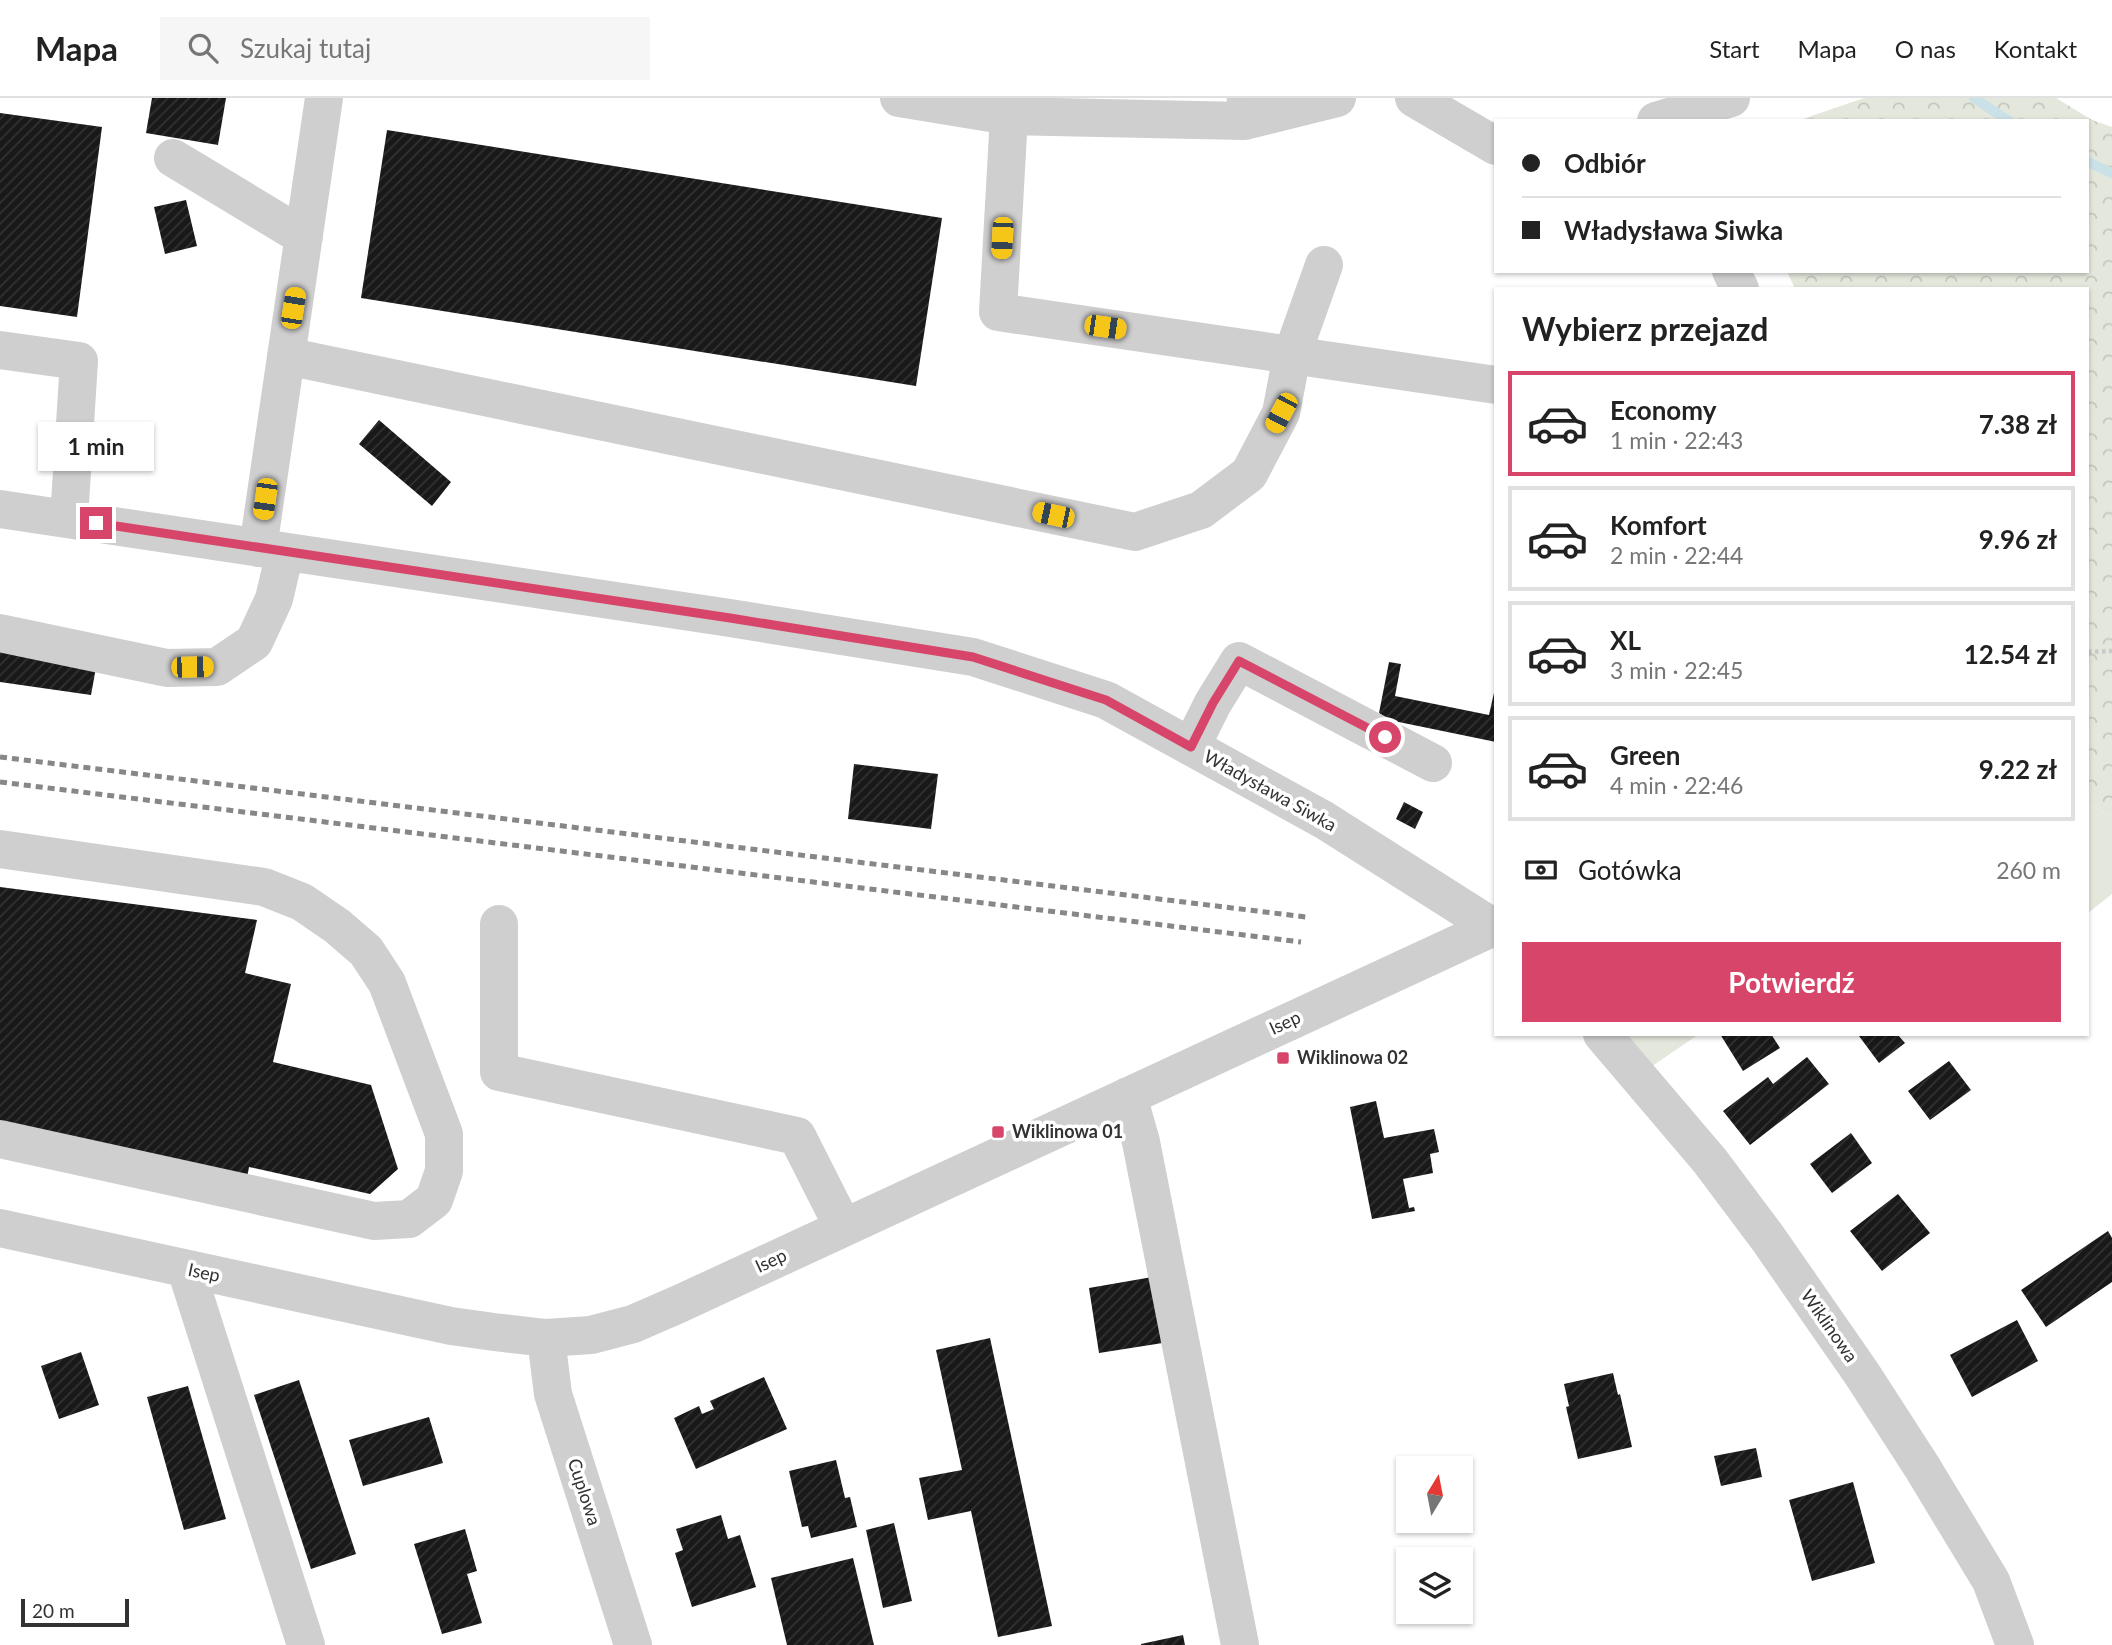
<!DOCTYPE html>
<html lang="pl">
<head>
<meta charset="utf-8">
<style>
	:root { --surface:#fff; --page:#f6f6f6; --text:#222; --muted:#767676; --line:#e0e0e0; --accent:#d7466a }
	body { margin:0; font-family:Lato,sans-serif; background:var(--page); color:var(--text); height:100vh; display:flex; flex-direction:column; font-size:26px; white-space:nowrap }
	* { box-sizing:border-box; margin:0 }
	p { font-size:23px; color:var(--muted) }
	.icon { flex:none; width:38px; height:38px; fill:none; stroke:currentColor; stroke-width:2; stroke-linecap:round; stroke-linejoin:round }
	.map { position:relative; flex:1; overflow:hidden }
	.side { position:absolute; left:1494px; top:189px; width:595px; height:749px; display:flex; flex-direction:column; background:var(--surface); border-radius:0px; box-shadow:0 2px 5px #0004 }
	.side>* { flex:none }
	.guide { position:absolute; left:1494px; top:21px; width:595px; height:154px; border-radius:0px; box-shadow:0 2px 5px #0004; display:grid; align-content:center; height:154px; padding:0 28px; background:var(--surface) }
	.needle { width:46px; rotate:10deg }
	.controls { position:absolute; left:1396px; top:1358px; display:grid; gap:14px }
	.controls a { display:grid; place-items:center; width:77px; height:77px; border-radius:0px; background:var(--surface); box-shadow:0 2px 5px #0004; font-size:35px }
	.scale { position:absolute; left:21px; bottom:18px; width:108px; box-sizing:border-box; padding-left:7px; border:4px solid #323232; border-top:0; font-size:19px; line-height:24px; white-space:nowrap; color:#323232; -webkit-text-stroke:5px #fff; paint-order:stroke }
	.end { position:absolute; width:32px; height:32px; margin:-16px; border:9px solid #d7466a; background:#fff; box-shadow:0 0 0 4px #fff }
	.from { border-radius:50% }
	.bubble { position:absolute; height:49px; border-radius:0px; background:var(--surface); box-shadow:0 2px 5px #0004; font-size:23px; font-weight:700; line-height:49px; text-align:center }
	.car { position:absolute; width:21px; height:42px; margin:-21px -10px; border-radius:9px; box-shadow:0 0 5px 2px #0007; background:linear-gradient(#f5c518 24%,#345 0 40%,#f5c518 0 76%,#345 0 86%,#f5c518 0) }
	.guide b { display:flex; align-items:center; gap:24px; height:66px; font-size:26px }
	.guide b+b { border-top:2px solid var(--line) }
	.guide i { width:18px; height:18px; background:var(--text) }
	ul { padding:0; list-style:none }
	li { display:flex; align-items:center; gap:21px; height:105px; margin:0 14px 10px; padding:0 14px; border:4px solid var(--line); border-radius:0px }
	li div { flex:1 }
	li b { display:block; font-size:26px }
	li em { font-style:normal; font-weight:700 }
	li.current { border-color:var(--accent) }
	li>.icon { width:63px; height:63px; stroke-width:1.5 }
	h2 { padding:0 28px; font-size:32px; line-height:84px }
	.pay { display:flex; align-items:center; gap:18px; height:77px; padding:0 28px; font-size:26px }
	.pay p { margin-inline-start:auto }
	.primary-button { display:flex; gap:14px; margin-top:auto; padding:14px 28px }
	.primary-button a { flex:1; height:80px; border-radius:0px; background:var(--accent); color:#fff; font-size:28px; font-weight:700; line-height:80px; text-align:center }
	header { display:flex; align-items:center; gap:42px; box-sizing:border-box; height:98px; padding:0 35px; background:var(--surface); border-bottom:2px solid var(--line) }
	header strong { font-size:33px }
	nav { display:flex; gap:38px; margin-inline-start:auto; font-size:24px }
	.search { width:490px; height:63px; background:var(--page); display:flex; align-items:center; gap:18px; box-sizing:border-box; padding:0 24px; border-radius:0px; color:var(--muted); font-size:26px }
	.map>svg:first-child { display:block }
	.grass { fill:#e4e8dc }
	.forest { fill:url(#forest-crowns) }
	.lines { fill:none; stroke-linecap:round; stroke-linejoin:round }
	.stream { stroke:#cae1e7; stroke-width:10 }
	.building { fill:url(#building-hatch) }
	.path { stroke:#c9c9c9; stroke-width:4.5; stroke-dasharray:3.5 3.5; stroke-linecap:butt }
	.minor { stroke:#cfcfcf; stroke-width:38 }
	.rail { stroke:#878787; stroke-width:5; stroke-dasharray:7 5; stroke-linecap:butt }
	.route { stroke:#d7466a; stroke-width:9 }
	.poi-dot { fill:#d7466a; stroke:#fff; stroke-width:2.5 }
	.labels { text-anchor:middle; stroke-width:7; stroke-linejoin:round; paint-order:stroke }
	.street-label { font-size:18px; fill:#323232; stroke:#fff }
	.poi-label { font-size:18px; font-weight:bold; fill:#323232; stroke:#fff; text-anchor:start }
</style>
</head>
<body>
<header>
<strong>Mapa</strong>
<div class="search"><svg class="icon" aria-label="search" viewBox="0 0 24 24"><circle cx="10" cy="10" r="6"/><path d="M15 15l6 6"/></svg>Szukaj tutaj</div>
<nav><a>Start</a><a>Mapa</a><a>O nas</a><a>Kontakt</a></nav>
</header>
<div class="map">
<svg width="2112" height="1547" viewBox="0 0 2112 1547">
	<defs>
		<pattern id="forest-crowns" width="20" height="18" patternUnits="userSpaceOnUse" patternTransform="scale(1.75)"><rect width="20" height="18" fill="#e4e8dc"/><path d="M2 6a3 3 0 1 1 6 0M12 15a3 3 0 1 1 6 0" fill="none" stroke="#c4c7bd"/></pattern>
		<pattern id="building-hatch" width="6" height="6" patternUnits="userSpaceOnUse" patternTransform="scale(1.75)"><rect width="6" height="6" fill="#191919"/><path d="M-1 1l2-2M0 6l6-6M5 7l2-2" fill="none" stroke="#323232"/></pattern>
	</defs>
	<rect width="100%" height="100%" fill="#fff"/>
	<path class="grass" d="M2088,707L2112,719V796L2088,815Z
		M1617,936H1699L1648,971Z"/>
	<path class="forest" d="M1864,0H2056L2092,22L2112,29V719L2088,707V191H1795L1787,173H2088V23H1797Z"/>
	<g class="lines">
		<path class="stream" d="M1974,0L2009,23
			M2088,64L2112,75"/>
	</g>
	<path class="building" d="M152,0H226L218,47L146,35Z
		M0,15L102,29L77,219L0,208Z
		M387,32L942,120L916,288L361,200Z
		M186,102L197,148L165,156L154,109Z
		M379,322L451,384L432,408L359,346Z
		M0,550L97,564L91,597L0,584Z
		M1389,564L1401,566L1395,598L1489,617L1496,586V644L1389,622L1379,615Z
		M854,666L938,676L931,731L848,721Z
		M1404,704L1423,714L1415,731L1396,721Z
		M0,789L257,822L245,875L291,886L273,964L371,987L398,1071L370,1096L249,1069L247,1080L0,1023Z
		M1720,936H1771L1780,950L1743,973Z
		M1862,936H1897L1905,945L1879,965L1859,938Z
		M1807,959L1829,986L1750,1047L1723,1013L1768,979L1773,986Z
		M1949,963L1971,992L1930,1022L1908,993Z
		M1376,1003L1384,1040L1434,1031L1439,1054L1430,1056L1433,1075L1403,1081L1409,1110L1414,1109L1415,1113L1372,1121L1350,1009Z
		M1851,1035L1872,1065L1832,1095L1810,1066Z
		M1898,1096L1930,1135L1882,1173L1850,1133Z
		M2108,1133L2112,1140V1184L2046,1229L2021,1192Z
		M1158,1178L1169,1244L1099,1255L1089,1190Z
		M2017,1222L2038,1263L1972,1299L1950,1257Z
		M990,1240L1052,1528L998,1539L971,1413L928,1422L919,1380L962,1372L936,1252Z
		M81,1254L99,1307L59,1321L41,1268Z
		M1613,1275L1618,1297L1620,1296L1632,1349L1578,1361L1566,1309L1569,1308L1564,1286Z
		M764,1279L787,1331L696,1371L674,1320L699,1308L702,1316L714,1311L710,1303Z
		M299,1282L356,1456L311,1471L254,1297Z
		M188,1288L226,1421L184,1432L147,1299Z
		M429,1319L443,1365L363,1388L349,1342Z
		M1756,1350L1762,1379L1721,1388L1714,1358Z
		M836,1362L845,1400L850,1399L857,1429L811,1440L808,1428L802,1429L789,1373Z
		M1853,1384L1875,1465L1812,1483L1789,1402Z
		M721,1417L728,1441L740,1437L756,1489L692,1509L675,1455L683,1452L676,1431Z
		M894,1425L912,1503L883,1510L866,1432Z
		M465,1431L477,1473L467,1476L482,1525L442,1536L414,1446Z
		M853,1460L874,1547H787L771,1480Z
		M1183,1537L1185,1547H1141V1546Z"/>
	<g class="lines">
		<path class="path" d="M2088,554L2112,553"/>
		<path class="minor" d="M899,0L1009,18L1011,0
			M1246,0L1244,23L1009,18L998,214L1496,287
			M1414,0L1496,48
			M1244,23L1337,0
			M1656,23L1731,0
			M173,60L304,139
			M1731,173L1740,191
			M0,252L79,263L69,421
			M286,258L1135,434L1201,412L1249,376L1281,315L1292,257L1324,167
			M0,411L730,520L973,559L1106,602L1324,722L1496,831
			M258,450L324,0
			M0,535L167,570L217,569L254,544L274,501L285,454
			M1191,649L1213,605L1239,563L1433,665
			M0,751L264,789L302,804L337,828L366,853L387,885L444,1036V1073L434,1102L409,1121L374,1123L0,1041
			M499,826V974L797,1038L843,1129
			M1602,936L1710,1063L1767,1139L1862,1276L1922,1369L1991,1483L2015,1547
			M1128,998L1141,1044L1240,1547
			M0,1130L451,1228L494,1234L546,1240L591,1237L633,1226L679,1206L1496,828
			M186,1171L306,1547
			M546,1240L553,1296L633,1547"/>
		<path class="rail" d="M0,659L1306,819
			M0,684L1301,844"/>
	</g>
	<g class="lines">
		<path class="route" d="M96,425L730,520L973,559L1106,602L1191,649L1213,605L1239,563L1385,639"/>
	</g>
	<g class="poi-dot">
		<rect x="1276" y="953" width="14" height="14" rx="3.5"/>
		<rect x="991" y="1027" width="14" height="14" rx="3.5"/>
	</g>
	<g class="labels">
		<g class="street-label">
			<text transform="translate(1270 693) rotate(29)" y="6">Władysława Siwka</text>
			<text transform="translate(1285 925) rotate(-25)" y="6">Isep</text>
			<text transform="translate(771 1163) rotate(-25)" y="6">Isep</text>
			<text transform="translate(204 1175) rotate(12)" y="6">Isep</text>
			<text transform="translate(1829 1228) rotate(55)" y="6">Wiklinowa</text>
			<text transform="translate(584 1394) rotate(72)" y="6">Cuplowa</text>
		</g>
		<g class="poi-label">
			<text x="1297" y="966">Wiklinowa 02</text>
			<text x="1012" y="1040">Wiklinowa 01</text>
		</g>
	</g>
</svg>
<div class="controls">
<a><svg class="needle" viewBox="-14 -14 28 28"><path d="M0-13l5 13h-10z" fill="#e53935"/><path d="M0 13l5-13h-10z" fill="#767676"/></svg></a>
<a><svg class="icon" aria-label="layers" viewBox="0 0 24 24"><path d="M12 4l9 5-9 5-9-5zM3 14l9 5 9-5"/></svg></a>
</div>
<div class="scale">20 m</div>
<i class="end from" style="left:1385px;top:639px"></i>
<i class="end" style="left:96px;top:425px"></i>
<div class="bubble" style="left:38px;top:324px;width:116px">1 min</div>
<i class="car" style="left:1002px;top:140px;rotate:183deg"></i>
<i class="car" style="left:293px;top:210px;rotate:9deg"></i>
<i class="car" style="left:1105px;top:229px;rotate:98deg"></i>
<i class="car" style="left:1281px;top:315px;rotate:208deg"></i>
<i class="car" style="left:265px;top:401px;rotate:188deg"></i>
<i class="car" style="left:1053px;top:417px;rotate:282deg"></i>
<i class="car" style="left:192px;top:569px;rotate:89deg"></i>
<div class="guide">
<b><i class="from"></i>Odbiór</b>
<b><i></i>Władysława Siwka</b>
</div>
<section class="side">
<h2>Wybierz przejazd</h2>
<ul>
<li class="current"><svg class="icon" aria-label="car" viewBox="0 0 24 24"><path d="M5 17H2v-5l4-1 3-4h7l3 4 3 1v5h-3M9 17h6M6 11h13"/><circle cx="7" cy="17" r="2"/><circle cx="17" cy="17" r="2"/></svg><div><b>Economy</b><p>1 min · 22:43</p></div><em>7.38 zł</em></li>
<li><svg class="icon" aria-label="car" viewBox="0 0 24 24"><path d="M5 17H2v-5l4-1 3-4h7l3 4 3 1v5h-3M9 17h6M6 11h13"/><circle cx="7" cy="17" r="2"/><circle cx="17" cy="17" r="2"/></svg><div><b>Komfort</b><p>2 min · 22:44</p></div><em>9.96 zł</em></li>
<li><svg class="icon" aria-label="car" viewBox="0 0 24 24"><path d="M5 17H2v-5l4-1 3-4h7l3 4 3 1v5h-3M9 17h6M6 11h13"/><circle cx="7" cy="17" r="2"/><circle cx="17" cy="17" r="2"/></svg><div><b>XL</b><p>3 min · 22:45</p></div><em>12.54 zł</em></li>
<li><svg class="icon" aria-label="car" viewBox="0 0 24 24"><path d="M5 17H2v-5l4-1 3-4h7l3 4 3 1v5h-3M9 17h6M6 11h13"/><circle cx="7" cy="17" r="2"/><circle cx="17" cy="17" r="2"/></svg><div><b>Green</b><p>4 min · 22:46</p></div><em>9.22 zł</em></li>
</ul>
<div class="pay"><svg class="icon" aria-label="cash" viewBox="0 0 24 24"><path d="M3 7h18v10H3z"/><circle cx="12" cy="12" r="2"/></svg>Gotówka<p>260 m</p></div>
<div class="primary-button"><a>Potwierdź</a></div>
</section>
</div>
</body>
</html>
